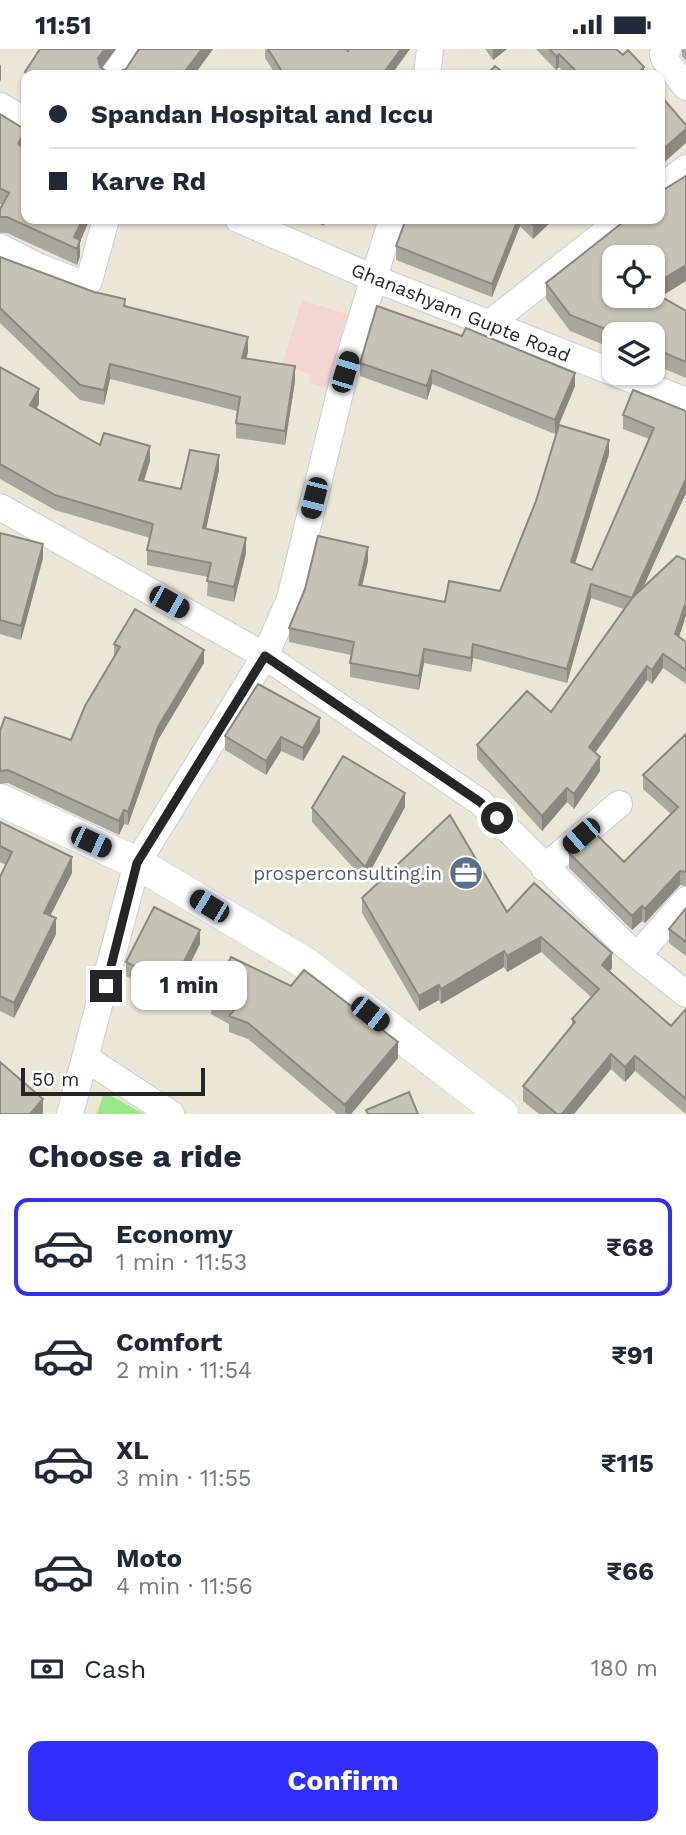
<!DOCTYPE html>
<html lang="en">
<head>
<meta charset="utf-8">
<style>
	:root { --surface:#fff; --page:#f6f6f7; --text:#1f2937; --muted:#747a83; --line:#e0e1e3; --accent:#302fff }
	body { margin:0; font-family:"Work Sans",sans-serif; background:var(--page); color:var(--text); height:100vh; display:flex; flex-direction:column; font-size:26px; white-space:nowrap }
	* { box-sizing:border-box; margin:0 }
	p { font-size:23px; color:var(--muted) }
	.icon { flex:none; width:38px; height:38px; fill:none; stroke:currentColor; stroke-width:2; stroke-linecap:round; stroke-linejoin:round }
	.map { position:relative; height:1065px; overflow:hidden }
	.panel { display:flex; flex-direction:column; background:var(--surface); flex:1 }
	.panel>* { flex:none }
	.top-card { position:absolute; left:21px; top:21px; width:644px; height:154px; border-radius:14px; box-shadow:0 2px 5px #0004; display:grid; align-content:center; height:154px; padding:0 28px; background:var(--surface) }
	.controls { position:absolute; left:602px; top:196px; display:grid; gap:14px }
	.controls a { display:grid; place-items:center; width:63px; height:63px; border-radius:14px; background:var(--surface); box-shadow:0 2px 5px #0004; font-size:35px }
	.scale { position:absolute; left:21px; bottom:18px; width:184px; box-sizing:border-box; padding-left:7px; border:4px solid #262626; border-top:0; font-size:19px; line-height:24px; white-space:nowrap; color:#262626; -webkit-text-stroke:5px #fff; paint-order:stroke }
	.end { position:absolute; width:32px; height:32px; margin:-16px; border:9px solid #262626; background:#fff; box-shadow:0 0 0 4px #fff }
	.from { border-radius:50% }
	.bubble { position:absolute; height:49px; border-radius:14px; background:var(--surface); box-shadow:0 2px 5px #0004; font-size:23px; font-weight:700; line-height:49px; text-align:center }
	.car { position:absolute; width:21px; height:42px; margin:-21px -10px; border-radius:9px; box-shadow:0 0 5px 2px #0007; background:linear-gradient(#222 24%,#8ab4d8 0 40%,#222 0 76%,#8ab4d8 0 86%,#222 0) }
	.top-card b { display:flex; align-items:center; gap:24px; height:66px; font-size:26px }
	.top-card b+b { border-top:2px solid var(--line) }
	.top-card i { width:18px; height:18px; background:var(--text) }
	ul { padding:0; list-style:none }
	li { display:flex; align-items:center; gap:21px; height:98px; margin:0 14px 10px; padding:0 14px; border:4px solid transparent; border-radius:14px }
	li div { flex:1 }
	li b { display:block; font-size:26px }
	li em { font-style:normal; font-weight:700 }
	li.active { border-color:var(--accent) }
	li>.icon { width:63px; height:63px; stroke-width:1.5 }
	h2 { padding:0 28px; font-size:32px; line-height:84px }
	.pay { display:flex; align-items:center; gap:18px; height:77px; padding:0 28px; font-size:26px }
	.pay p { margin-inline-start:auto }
	.action { display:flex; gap:14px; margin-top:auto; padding:14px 28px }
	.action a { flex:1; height:80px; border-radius:14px; background:var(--accent); color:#fff; font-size:28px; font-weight:700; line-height:80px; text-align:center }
	.status { display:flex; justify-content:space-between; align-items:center; height:49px; padding:0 35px; background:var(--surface); direction:ltr }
	.status svg { height:19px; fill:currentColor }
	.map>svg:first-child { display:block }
	.medical { fill:#f4d6d1 }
	.green { fill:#99e98b }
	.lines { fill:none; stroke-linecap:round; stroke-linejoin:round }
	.minor-casing { stroke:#cbcbe2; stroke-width:28 }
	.tertiary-casing { stroke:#cbcbe2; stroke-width:33 }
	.minor { stroke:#fff; stroke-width:26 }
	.tertiary { stroke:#fff; stroke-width:32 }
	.wall { fill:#aaa79d }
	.shaded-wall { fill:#8b887f }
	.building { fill:#c6c2b6; stroke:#8b887f; stroke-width:2 }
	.route { stroke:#262626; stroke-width:9 }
	.labels { text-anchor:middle; stroke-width:5; stroke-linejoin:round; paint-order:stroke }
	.street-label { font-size:19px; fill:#262626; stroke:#fff }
	.service-label { font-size:19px; fill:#4e5e75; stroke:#fff; text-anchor:end }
</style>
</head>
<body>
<div class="status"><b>11:51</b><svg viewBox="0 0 49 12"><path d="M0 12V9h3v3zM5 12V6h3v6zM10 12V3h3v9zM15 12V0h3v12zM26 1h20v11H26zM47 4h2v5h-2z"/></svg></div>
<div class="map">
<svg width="686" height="1065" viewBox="0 0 686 1065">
	<rect width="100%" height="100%" fill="#ebe6d6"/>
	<path class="medical" d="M302,251L356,268L333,341L309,334L311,325L282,316Z"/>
	<path class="green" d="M104,1043L144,1065H97Z"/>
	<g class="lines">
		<g class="minor-casing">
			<path id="minor" d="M668,0L663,6L665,11L686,38
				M114,26L132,0
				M427,26L430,0
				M0,57L26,72
				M660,140L686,119
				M238,170L373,229L686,352
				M0,198L39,218L83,235L89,232L106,170
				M489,275L622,170
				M0,458L265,607L480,753L627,898L686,945
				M544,819L619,755
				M638,906L686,851
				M87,1010L171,1065
				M70,1065L137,814L265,607L290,550L345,323L392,170"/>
		</g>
		<g class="tertiary-casing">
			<path id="tertiary" d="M0,751L137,814L305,914L502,1065"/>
		</g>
		<use href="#minor" class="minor"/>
		<use href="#tertiary" class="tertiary"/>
	</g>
	<path class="wall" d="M40,0H116L102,19L112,26L213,0L194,26H26V39L25,38V23Z
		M265,0H346L348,2L349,0H410L391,26H276L265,9Z
		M485,0H507L493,11Z
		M536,0H616L644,26H566L559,18L556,21Z
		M682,0H686V12L682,7Z
		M0,65L25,100L80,193V207L77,216L7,184H0V160L3,156L0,155Z
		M312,170H328L323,177Z
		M406,170H554L533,190L520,177L492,248L396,211V197Z
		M0,208L248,303L246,309L295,332L285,396L236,389V374L237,362L110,330L104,356L80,351L0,274Z
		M686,232L660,248L686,262V329L653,315V285H614V300L570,282L546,250V234Z
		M377,257L575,337L555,385L432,335L427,351L360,327V314Z
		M0,318L39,355L36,360L100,396L150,412L144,432L181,440L219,421L206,480L246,504L234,553L207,547L208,528L147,516V501L150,489L55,461L0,430Z
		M686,362V444L643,538L679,588L686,593V635L663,619L652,635L647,631L595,704L600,722L574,760L567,753L542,782L477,710V696L551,663L624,560L591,549L567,634L473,609L471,623L424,614L419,641L350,628V614L351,606L289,593V579L368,512L362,537L445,553L500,542L609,405L575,515L592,521L649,390L623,380V366Z
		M0,484L43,509L21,591L0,585Z
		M114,595L204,614L158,691L128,776L124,775L119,786L8,734L0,735V682L71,691L114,607Z
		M320,683L303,712L281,702L266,726L225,701V687Z
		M686,685V837L680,836L645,874L642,872L632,881L569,819V804L624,813L671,765L643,740V726Z
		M405,758L365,832L312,773V759Z
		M0,773L72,824L50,867L56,885L14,969L0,962V828L6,816L0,813Z
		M362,849L507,863L612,919L609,922L671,977L686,960V1065L635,1022L625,1033L611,1020L574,1065H539L523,1052V1037L572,977V970L591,948L541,903L507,923L504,918L441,955L439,951L419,962L362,864Z
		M686,859V907L669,894V880Z
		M200,895L172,950L126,927V913Z
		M211,949L398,1009L351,1065H337L248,990L229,983V975L211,965Z"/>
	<path class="shaded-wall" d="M105,0H116L98,24V9Z
		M202,0H213L194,26H182Z
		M401,0H410L391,26L385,22Z
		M493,0H507L493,11Z
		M559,5V18L556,21V7Z
		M1,15V30L0,33V17Z
		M644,18V26H639V23Z
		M686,80V94L660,117V103Z
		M26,82V98L18,111V95Z
		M83,170H90L80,193V207L77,216V200L74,188Z
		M323,170H328L323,177Z
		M518,170H520V177L492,248V235Z
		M540,170H554L533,190V176Z
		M686,216V232L647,256L653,247V236Z
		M248,288V303L242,324V309Z
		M110,315V330L104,356V341Z
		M295,317V332L285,396V382Z
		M432,321V335L427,351V337Z
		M575,324V337L555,385V371Z
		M39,340V355L30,371V356Z
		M609,391V405L571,527V513Z
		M150,397V412L139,446V431Z
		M219,406V421L203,494V479Z
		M686,430V444L632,563V549Z
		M246,489V504L234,553V538Z
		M43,495V509L21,591V577Z
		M368,498V512L359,550V536Z
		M591,535V549L567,634V620Z
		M686,553V567L675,600V585Z
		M473,595V609L471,623V609Z
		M424,600V614L419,641V627Z
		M204,601V614L158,691L128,776V763L158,678Z
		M663,605V619L652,635V621Z
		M647,617V631L589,712V698Z
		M320,669V683L303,712V699Z
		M281,688V702L266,726V712Z
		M600,708V722L574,760V745Z
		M567,739V753L542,782V767Z
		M405,744V758L365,832V818Z
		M124,761V775L119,786V772Z
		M72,808V824L44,879V864Z
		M680,822V836L645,874V860Z
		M642,857V872L632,881V867Z
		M56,869V885L14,969V954Z
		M200,881V895L172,950V936Z
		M541,888V903L507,923V907Z
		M504,902V918L441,955V940Z
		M612,904V919L602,931V916Z
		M439,936V951L419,962V947Z
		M398,993V1009L351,1065H345V1056Z
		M611,1005V1020L574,1065H562Z
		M635,1007V1022L625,1033V1018Z
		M43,1050V1064L42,1065H30Z"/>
	<path class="building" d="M40,0H105L98,9L100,18L112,26L126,20L139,0H202L182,26H30L25,23Z
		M268,0H346L348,2L349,0H401L385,22L391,26H284Z
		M549,0H616L623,6L628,1L644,18L639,23L642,26H580L559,5L556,7Z
		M495,17L506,26H486Z
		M660,46L686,76V80L660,103Z
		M0,65L26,81L18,95L26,100V170H83L74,188L80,191L77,200L7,168H0V160L9,144L0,139Z
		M686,127V216L653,236V208H614V247H653V243L686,262V313L653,299V285H618L570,266L546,234L627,170H660V143Z
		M406,170H518L492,235L396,197Z
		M526,170H540L533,176Z
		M0,208L94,243L125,250L124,257L248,288L242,309L295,317L285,382L236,374L240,348L110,315L104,341L80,336L0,259Z
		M377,257L462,287L466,279L575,324L555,371L432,321L427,337L360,314Z
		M0,318L39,340L30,356L100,396L104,384L150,397L139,431L181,440L190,401L219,406L203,479L246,489L234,538L207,532L211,514L147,501L153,475L55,446L0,415Z
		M633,341L686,362V430L632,549L591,535L567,620L473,595L471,609L424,600L419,627L350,614L354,593L289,579L305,540L318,487L368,498L359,536L445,553L449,532L500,542L536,452L559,376L609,391L571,513L592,521L654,379L623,366Z
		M0,484L43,495L21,577L0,571Z
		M677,507L686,511V553L675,585L686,593V621L663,605L652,621L647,617L589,698L600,708L574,745L567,739L542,767L477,696L527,642L551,663L633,548Z
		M135,560L204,601L158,678L128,763L124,761L119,772L8,721L0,722V682L5,668L71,691L85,657L120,598L114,595Z
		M258,635L320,669L303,699L281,688L266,712L225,687Z
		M686,685V823L680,822L645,860L642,857L632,867L569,804L594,783L624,813L678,758L643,726Z
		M343,707L405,744L365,818L312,759Z
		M450,766L507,863L534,834L612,904L602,916L671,977L686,960V1050L635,1007L625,1018L611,1005L562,1065H557L523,1037L575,973L572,970L599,940L541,888L507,907L504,902L441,940L439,936L419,947L362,849Z
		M0,773L72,808L44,864L56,869L14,954L0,947V828L12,803L0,797Z
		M154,858L200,881L172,936L126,913Z
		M686,859V893L669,880Z
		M231,908L291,937L304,921L398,993L345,1056L248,974L229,967L234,961L211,949Z
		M0,1013L43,1050L30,1065H0Z
		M409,1043L418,1065H368L366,1061Z"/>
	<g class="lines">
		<path class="route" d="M106,937L137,814L265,607L480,753L497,769"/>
	</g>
	<defs>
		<g id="office-disc" transform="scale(1.75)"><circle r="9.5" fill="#5c6f8a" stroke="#fff"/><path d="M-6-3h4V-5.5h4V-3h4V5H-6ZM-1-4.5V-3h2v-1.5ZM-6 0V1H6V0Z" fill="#fff"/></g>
	</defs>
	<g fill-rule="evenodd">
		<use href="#office-disc" x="466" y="824"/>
	</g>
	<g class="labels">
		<g class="street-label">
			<text transform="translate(461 263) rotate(22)" y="7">Ghanashyam Gupte Road</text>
		</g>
		<g class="service-label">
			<text x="442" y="831">prosperconsulting.in</text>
		</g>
	</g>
</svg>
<div class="controls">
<a><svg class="icon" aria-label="locate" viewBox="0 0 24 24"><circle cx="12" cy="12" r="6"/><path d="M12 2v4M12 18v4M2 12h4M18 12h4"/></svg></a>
<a><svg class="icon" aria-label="layers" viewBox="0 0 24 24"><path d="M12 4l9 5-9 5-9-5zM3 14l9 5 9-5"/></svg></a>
</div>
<div class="scale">50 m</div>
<i class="end from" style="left:497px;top:769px"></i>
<i class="end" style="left:106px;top:937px"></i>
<div class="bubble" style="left:131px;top:912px;width:116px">1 min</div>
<i class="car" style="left:345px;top:323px;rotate:17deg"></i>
<i class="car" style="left:314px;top:449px;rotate:194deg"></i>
<i class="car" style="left:169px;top:553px;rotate:119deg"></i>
<i class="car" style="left:581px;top:787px;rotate:229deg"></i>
<i class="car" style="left:91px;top:793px;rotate:115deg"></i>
<i class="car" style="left:209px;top:857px;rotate:301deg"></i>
<i class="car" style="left:370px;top:965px;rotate:128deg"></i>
<div class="top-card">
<b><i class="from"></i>Spandan Hospital and Iccu</b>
<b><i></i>Karve Rd</b>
</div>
</div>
<section class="panel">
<h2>Choose a ride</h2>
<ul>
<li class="active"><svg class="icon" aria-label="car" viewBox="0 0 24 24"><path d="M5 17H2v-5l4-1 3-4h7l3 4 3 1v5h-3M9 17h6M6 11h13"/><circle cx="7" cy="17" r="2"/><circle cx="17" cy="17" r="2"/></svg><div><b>Economy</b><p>1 min · 11:53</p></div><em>₹68</em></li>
<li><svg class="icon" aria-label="car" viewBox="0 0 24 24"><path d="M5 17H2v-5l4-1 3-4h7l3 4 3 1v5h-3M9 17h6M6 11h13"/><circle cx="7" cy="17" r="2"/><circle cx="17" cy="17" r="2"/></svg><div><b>Comfort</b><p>2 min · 11:54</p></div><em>₹91</em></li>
<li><svg class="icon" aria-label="car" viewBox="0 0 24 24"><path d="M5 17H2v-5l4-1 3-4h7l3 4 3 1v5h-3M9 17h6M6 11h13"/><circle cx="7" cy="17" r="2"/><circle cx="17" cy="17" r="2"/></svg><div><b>XL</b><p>3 min · 11:55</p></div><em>₹115</em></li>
<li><svg class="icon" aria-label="car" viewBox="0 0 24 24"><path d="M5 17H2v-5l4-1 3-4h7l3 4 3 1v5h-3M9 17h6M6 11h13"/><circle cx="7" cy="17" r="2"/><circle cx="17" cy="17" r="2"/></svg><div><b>Moto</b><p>4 min · 11:56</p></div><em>₹66</em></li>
</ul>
<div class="pay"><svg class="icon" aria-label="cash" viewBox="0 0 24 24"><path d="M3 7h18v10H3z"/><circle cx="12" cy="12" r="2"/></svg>Cash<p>180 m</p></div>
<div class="action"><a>Confirm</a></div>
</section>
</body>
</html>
